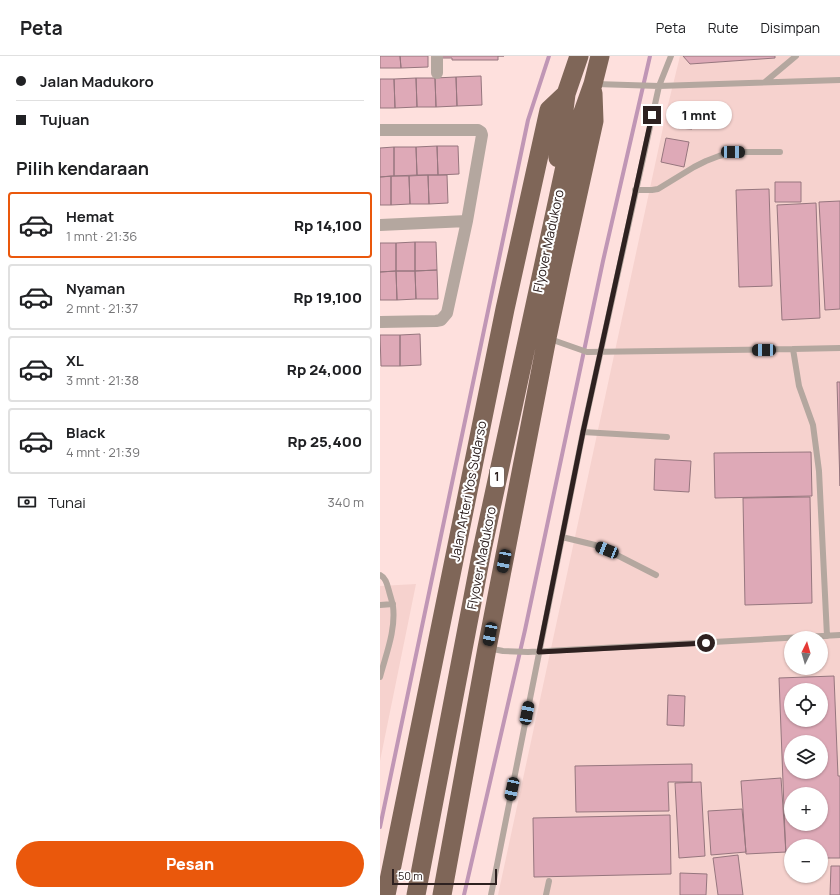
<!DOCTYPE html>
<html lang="id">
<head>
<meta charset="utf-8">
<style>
	:root { --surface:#fff; --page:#f2f2f2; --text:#202124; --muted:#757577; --line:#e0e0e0; --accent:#ea580c }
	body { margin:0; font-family:Manrope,sans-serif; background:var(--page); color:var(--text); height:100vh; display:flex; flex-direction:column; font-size:15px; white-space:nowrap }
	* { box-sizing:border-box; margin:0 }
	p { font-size:13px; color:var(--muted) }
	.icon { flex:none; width:22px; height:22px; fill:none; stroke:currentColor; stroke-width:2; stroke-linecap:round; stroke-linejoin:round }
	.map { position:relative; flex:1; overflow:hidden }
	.side { display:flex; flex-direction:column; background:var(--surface); width:380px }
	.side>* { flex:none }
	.guide { display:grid; align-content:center; height:88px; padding:0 16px; background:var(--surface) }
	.needle { width:26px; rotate:5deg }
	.buttons { position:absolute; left:404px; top:575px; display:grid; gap:8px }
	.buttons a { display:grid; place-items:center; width:44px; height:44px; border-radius:50%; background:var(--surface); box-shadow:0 1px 3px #0004; font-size:20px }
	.scale { position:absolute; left:12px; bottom:10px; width:105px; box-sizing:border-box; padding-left:4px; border:2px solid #2e2120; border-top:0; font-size:11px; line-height:14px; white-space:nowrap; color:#2e2120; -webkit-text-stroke:3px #fff; paint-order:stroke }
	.end { position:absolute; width:18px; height:18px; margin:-9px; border:5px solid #2e2120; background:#fff; box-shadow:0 0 0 2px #fff }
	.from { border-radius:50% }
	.bubble { position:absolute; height:28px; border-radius:14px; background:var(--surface); box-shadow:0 1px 3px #0004; font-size:13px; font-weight:800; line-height:28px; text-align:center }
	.car { position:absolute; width:12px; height:24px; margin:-12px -6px; border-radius:5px; box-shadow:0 0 3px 1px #0007; background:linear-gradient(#222 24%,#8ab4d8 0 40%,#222 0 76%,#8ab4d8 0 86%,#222 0) }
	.guide b { display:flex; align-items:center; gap:14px; height:38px; font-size:15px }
	.guide b+b { border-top:1px solid var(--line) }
	.guide i { width:10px; height:10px; background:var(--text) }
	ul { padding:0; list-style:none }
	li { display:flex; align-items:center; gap:12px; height:66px; margin:0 8px 6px; padding:0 8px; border:2px solid var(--line); border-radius:4px }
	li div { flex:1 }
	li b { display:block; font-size:15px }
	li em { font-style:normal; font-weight:800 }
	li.on { border-color:var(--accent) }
	li>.icon { width:36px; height:36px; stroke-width:1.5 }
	h2 { padding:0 16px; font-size:18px; line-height:48px }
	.pay { display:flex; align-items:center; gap:10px; height:44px; padding:0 16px; font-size:15px }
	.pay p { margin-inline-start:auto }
	.button { display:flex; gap:8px; margin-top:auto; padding:8px 16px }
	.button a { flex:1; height:46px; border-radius:24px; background:var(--accent); color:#fff; font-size:16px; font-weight:800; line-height:46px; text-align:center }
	header { display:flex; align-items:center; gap:24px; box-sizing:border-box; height:56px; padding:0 20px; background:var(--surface); border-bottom:1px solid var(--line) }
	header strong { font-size:19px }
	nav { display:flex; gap:22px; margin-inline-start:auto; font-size:14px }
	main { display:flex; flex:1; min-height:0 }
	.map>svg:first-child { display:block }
	.built { fill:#f6d2ce; fill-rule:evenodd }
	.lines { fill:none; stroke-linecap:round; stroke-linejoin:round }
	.stream { stroke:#c096b5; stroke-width:4 }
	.building { fill:#dea9b7; stroke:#96767e; fill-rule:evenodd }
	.service { stroke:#b4a79f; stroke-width:6 }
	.minor { stroke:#b4a79f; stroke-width:12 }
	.trunk { stroke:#7f6658; stroke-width:19 }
	.route { stroke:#2e2120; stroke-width:5 }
	.labels { text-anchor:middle; stroke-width:4; stroke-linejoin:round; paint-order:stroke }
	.shield { fill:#fff; stroke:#6d6463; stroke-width:1 }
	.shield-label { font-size:12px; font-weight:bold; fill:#2e2120 }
	.street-label { font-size:13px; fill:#2e2120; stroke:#fff }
</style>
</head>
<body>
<header>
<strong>Peta</strong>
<nav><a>Peta</a><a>Rute</a><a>Disimpan</a></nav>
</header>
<main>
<section class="side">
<div class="guide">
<b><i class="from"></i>Jalan Madukoro</b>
<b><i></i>Tujuan</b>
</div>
<h2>Pilih kendaraan</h2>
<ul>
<li class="on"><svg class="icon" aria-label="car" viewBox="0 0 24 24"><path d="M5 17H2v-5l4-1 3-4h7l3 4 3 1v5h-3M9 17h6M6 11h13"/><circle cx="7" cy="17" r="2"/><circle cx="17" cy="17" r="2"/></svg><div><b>Hemat</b><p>1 mnt · 21:36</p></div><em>Rp 14,100</em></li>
<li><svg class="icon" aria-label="car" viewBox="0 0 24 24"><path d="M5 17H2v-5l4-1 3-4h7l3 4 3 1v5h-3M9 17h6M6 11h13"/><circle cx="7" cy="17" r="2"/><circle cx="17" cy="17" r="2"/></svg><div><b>Nyaman</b><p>2 mnt · 21:37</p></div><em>Rp 19,100</em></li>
<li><svg class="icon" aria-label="car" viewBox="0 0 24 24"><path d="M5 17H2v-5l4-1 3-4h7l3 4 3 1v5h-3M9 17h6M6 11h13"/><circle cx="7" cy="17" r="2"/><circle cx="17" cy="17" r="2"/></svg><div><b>XL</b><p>3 mnt · 21:38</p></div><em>Rp 24,000</em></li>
<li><svg class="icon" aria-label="car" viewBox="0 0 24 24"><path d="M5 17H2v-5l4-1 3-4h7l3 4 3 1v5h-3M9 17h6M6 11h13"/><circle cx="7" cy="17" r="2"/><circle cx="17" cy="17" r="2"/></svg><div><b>Black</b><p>4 mnt · 21:39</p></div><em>Rp 25,400</em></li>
</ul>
<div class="pay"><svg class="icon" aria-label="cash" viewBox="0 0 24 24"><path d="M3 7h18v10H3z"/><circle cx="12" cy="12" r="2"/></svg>Tunai<p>340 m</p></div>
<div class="button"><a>Pesan</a></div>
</section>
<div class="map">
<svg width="460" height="839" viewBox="0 0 460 839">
	<rect width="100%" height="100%" fill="#fee0dd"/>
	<path class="built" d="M300,0H460V839H118L287,53ZM411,582H441V612H411ZM411,634H441V664H411ZM411,686H441V716H411ZM411,738H441V768H411ZM411,790H441V820H411Z
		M36,528L0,705V530Z"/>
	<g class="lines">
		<path class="stream" d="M0,771L148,64L169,0
			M84,839L145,574L223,205L270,0"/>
	</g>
	<path class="building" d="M0,0H20L21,12H0Z
		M20,0H48V11L21,12Z
		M60,0H124H118V4H72V2H60Z
		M303,0H395V2L310,8Z
		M101,20L102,49L77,50L76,21Z
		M76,21L77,50L56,51L55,22Z
		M36,22L37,51L15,52L14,23Z
		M36,22H55L56,51H37Z
		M0,23H14L15,52H0Z
		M301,49L314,51L312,73L298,72Z
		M286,82L309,86L304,111L281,106Z
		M57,90H78L79,118L58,119Z
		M57,90L58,119H37L36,91Z
		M14,91H36L37,119L14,120Z
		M14,91V120L0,121V92Z
		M48,119H67L68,147L49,148Z
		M48,119L49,148H30L29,120Z
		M11,120V149H0V121Z
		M11,120H29L30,148L11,149Z
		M395,126H421V146H395Z
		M389,133L392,230L359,231L356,134Z
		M460,145V253L445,254L439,146Z
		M436,147L440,262L402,264L397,149Z
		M35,186V215H16V187Z
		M35,186H56L57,214L35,215Z
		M0,187H16V215L0,216Z
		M57,214L58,243H36L35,215Z
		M16,215H35L36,243L17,244Z
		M16,215L17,244H0V216Z
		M40,278L41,309L20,310V279Z
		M0,279H20V310H1Z
		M457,326H460V430Z
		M431,396L432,440L335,442L334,397Z
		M275,403L311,405L309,436L274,434Z
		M430,441L432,547L365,549L363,442Z
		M454,620L458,720H460V802H441V790H411V804H406L399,622ZM411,634H441V664H411ZM411,686H441V716H411ZM411,738H441V768H411Z
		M288,639L305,640L304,670L287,669Z
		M312,708V726H288L289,755L196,756L195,710Z
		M401,722L406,796L366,798L361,725Z
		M321,726L325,800L299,802L295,727Z
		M362,753L366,796L331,799L328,755Z
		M290,759L291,818L154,821L153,762Z
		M358,799L363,839H338L333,802Z
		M451,810H460V839H450Z
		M300,817L327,818L326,839H300Z"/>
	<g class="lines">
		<path class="service" d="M385,26L416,0
			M216,28L279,30L460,24
			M255,134H272L278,133L314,111L326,105L339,100L353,96H400
			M170,283L207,296L413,293L460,292
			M413,293L419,330L433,369L439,415L447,580
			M203,376L287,381
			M182,481L215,489L227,494L276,519
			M0,519C6,522 7,528 9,535C10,539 12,545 13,550C16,574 6,598 0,621
			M0,549L13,548
			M108,592L123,595L148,596L460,579
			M111,839L203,376L279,30L291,0
			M166,839L169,825"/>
		<path class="minor" d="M57,0V17
			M0,74H98L101,76L102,79L87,165L67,257L61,264L56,265L0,266
			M0,169L87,165"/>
		<path class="trunk" d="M178,102L186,38L199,0
			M6,839L125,253L169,54L186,38
			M36,839L102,494L187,101L213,28L220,0
			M62,839L107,592L167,282L181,215L214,65L213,37"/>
	</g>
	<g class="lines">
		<path class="route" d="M272,59L203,376L159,596L326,587"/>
	</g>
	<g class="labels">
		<rect class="shield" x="110" y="411" width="14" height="20" rx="3"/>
		<g class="shield-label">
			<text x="117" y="425">1</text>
		</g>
		<g class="street-label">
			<text transform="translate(168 185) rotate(-78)" y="5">Flyover Madukoro</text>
			<text transform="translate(88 435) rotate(-79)" y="5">Jalan Arteri Yos Sudarso</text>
			<text transform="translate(101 502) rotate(-79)" y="5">Flyover Madukoro</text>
		</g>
	</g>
</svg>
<div class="buttons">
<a><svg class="needle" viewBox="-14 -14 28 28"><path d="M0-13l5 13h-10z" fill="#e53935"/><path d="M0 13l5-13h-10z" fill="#757577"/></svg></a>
<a><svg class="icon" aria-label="locate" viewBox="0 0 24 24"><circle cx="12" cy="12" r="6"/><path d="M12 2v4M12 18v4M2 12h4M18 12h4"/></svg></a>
<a><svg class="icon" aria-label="layers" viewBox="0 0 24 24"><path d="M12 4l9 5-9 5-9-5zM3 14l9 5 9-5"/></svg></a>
<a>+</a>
<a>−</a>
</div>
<div class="scale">50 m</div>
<i class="end from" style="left:326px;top:587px"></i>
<i class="end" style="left:272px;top:59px"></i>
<div class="bubble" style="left:286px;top:45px;width:66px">1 mnt</div>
<i class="car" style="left:353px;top:96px;rotate:91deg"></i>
<i class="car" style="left:384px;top:294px;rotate:269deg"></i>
<i class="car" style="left:227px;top:494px;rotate:292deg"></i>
<i class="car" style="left:124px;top:505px;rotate:191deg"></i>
<i class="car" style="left:110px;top:578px;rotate:191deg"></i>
<i class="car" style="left:147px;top:657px;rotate:11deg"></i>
<i class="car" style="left:132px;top:733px;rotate:192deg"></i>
</div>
</main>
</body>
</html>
